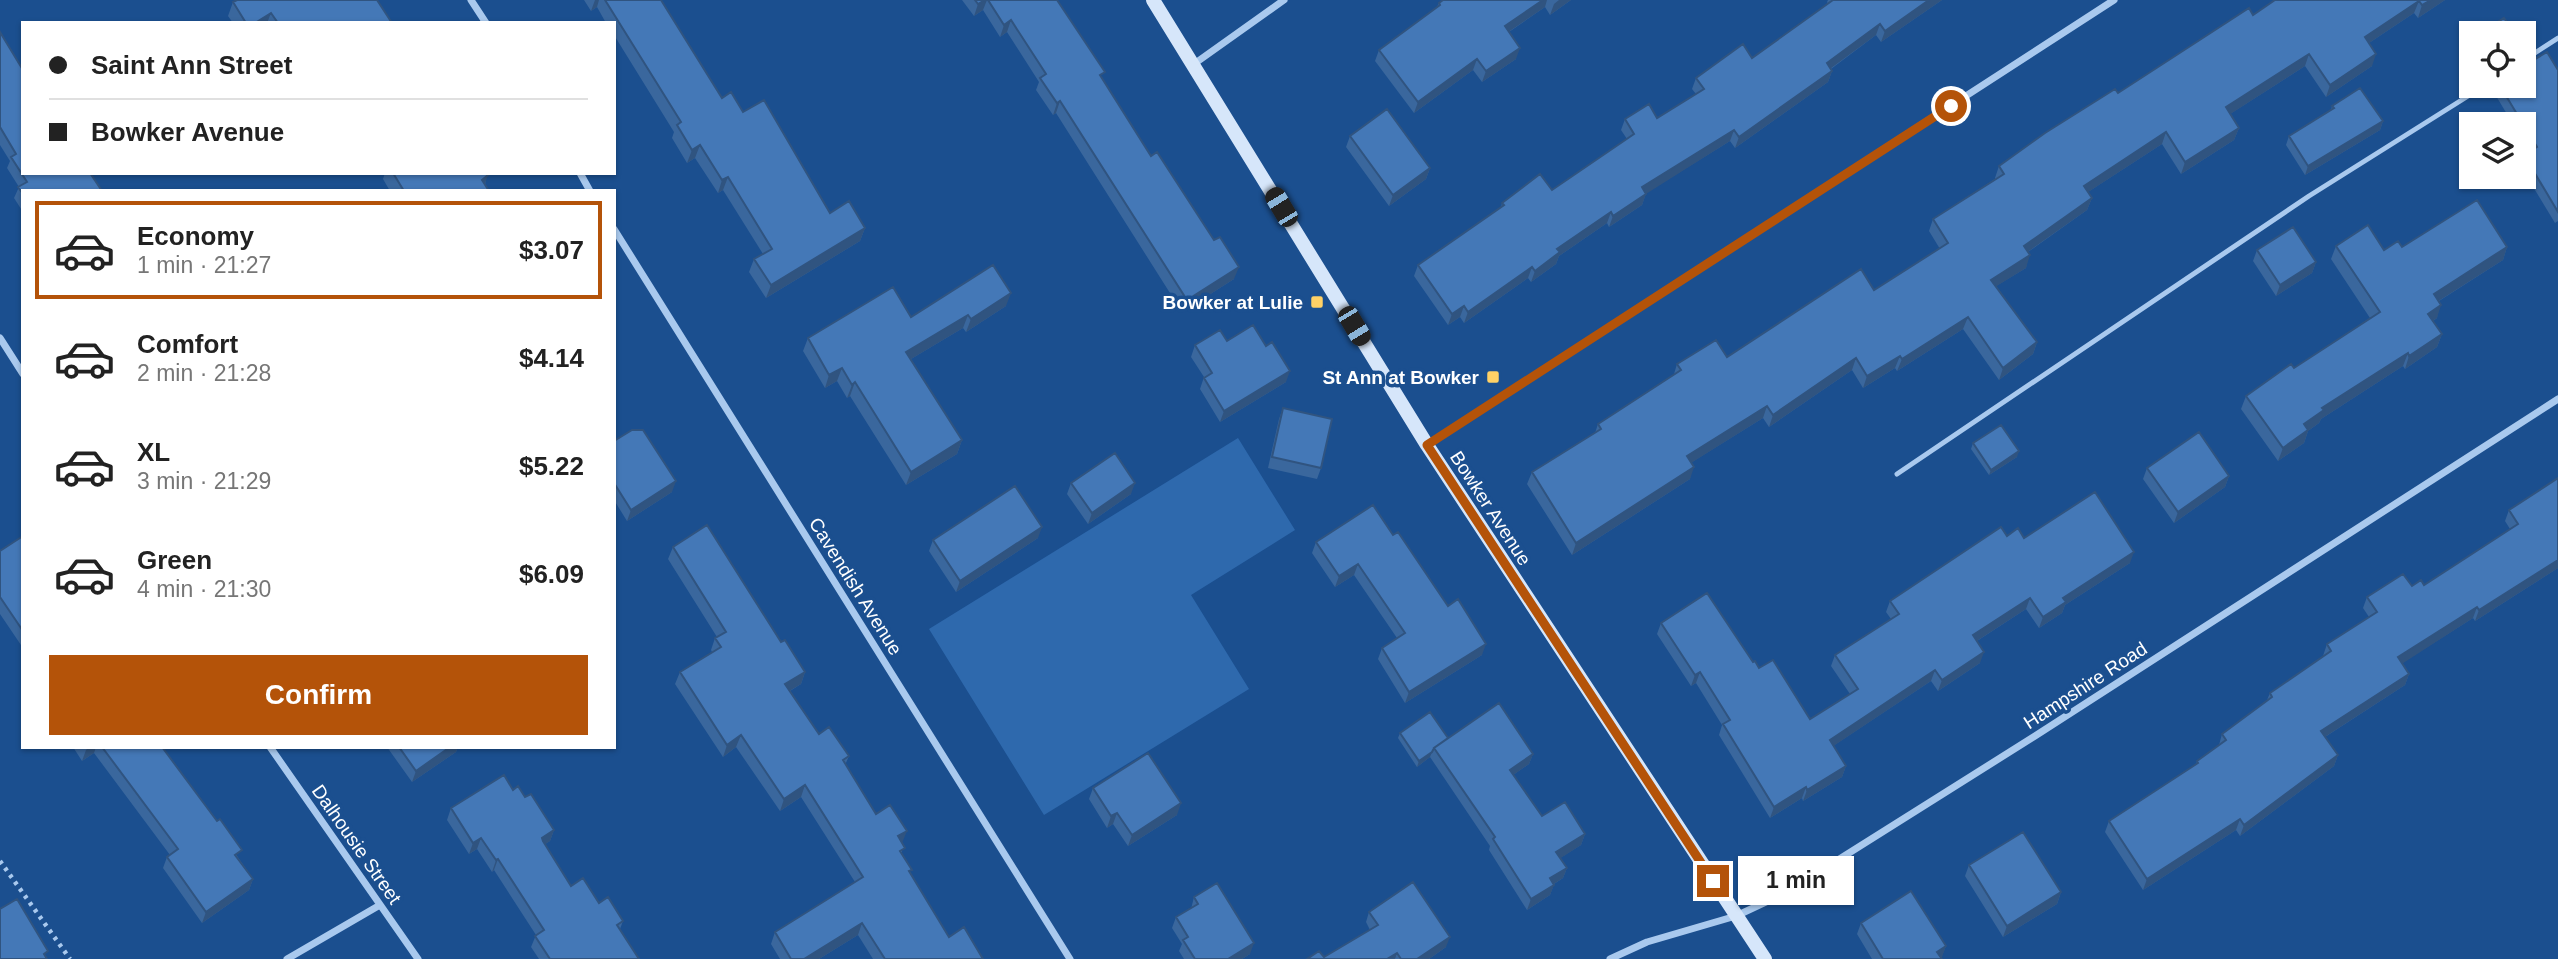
<!DOCTYPE html>
<html lang="en">
<head>
<meta charset="utf-8">
<style>
	:root { --surface:#fff; --page:#f2f2f2; --text:#222; --muted:#767676; --line:#e0e0e0; --accent:#b45309 }
	body { margin:0; font-family:Arial,sans-serif; background:var(--page); color:var(--text); height:100vh; display:flex; flex-direction:column; font-size:26px; white-space:nowrap }
	* { box-sizing:border-box; margin:0 }
	p { font-size:23px; color:var(--muted) }
	.icon { flex:none; width:38px; height:38px; fill:none; stroke:currentColor; stroke-width:2; stroke-linecap:round; stroke-linejoin:round }
	.map { position:relative; flex:1; overflow:hidden }
	.side { position:absolute; left:21px; top:189px; width:595px; height:560px; display:flex; flex-direction:column; background:var(--surface); border-radius:0px; box-shadow:0 2px 5px #0004 }
	.side>* { flex:none }
	.guide { position:absolute; left:21px; top:21px; width:595px; height:154px; border-radius:0px; box-shadow:0 2px 5px #0004; display:grid; align-content:center; height:154px; padding:0 28px; background:var(--surface) }
	.fabs { position:absolute; left:2459px; top:21px; display:grid; gap:14px }
	.fabs a { display:grid; place-items:center; width:77px; height:77px; border-radius:0px; background:var(--surface); box-shadow:0 2px 5px #0004; font-size:35px }
	.end { position:absolute; width:32px; height:32px; margin:-16px; border:9px solid #b45309; background:#fff; box-shadow:0 0 0 4px #fff }
	.from { border-radius:50% }
	.bubble { position:absolute; height:49px; border-radius:0px; background:var(--surface); box-shadow:0 2px 5px #0004; font-size:23px; font-weight:700; line-height:49px; text-align:center }
	.car { position:absolute; width:21px; height:42px; margin:-21px -10px; border-radius:9px; box-shadow:0 0 5px 2px #0007; background:linear-gradient(#222 24%,#8ab4d8 0 40%,#222 0 76%,#8ab4d8 0 86%,#222 0) }
	.guide b { display:flex; align-items:center; gap:24px; height:66px; font-size:26px }
	.guide b+b { border-top:2px solid var(--line) }
	.guide i { width:18px; height:18px; background:var(--text) }
	ul { padding:12px 0 0; list-style:none }
	li { display:flex; align-items:center; gap:21px; height:98px; margin:0 14px 10px; padding:0 14px; border:4px solid transparent; border-radius:0px }
	li div { flex:1 }
	li b { display:block; font-size:26px }
	li em { font-style:normal; font-weight:700 }
	li.current { border-color:var(--accent) }
	li>.icon { width:63px; height:63px; stroke-width:1.5 }
	.button { display:flex; gap:14px; margin-top:auto; padding:14px 28px }
	.button a { flex:1; height:80px; border-radius:0px; background:var(--accent); color:#fff; font-size:28px; font-weight:700; line-height:80px; text-align:center }
	.map>svg:first-child { display:block }
	.green { fill:#2e69ad }
	.lines { fill:none; stroke-linecap:round; stroke-linejoin:round }
	.path { stroke:#a9c9ee; stroke-width:4.5; stroke-dasharray:3.5 5; stroke-linecap:butt }
	.lane { stroke:#a9c9ee; stroke-width:5 }
	.street { stroke:#a9c9ee; stroke-width:7 }
	.secondary { stroke:#d6e6fa; stroke-width:14 }
	.wall { fill:#3a679d }
	.shaded-wall { fill:#305480 }
	.building { fill:#4478b7; stroke:#305480; stroke-width:2 }
	.route { stroke:#b45309; stroke-width:9 }
	.poi-dot { fill:#ffd166; stroke:#1b4f8f; stroke-width:2.5 }
	.labels { text-anchor:middle; stroke-width:7; stroke-linejoin:round; paint-order:stroke }
	.poi-label { font-size:19px; font-weight:bold; fill:#fff; stroke:#1b4f8f; text-anchor:end }
	.street-label { font-size:19px; fill:#fff; stroke:#1b4f8f }
</style>
</head>
<body>
<div class="map">
<svg width="2558" height="959" viewBox="0 0 2558 959">
	<rect width="100%" height="100%" fill="#1b4f8f"/>
	<path class="green" d="M1238,438L1295,530L1191,595L1249,689L1044,815L929,629Z"/>
	<g class="lines">
		<path class="path" d="M0,861L70,959"/>
		<path class="lane" d="M2524,60L2558,38
			M1897,474L2309,196L2484,86"/>
		<path class="street" d="M471,0L486,23
			M1194,64L1284,0
			M580,173L590,191
			M614,229L1070,959
			M0,338L23,374
			M1427,445L2114,0
			M270,747L418,959
			M287,959L380,905
			M1610,959L1647,942L1736,916L1787,892L2035,736L2558,399"/>
		<path class="secondary" d="M1153,0L1427,445L1765,959"/>
	</g>
	<path class="wall" d="M584,0H661L722,98L743,112L830,213L865,228L860,241L766,298L749,272L754,259L763,254L723,190L718,193L695,158L687,163L672,138L674,132L614,35V23H606L597,7L591,11Z
		M962,0H1057L1102,78L1151,156L1234,279L1182,312L1056,113L1053,115L1036,90L1039,82L1007,32L1000,37L983,10L974,16Z
		M1443,0H1571L1550,15L1545,7L1509,32L1516,59L1482,82L1473,70L1414,113L1375,61L1379,50L1437,7L1439,3Z
		M1828,0H1942L1881,42L1876,35L1831,69L1832,71L1828,82L1735,148L1730,141L1646,193L1642,205L1609,227L1607,223L1559,256L1556,264L1531,282L1528,278L1464,323L1460,317L1448,325L1414,276L1418,265L1501,207L1502,203L1552,190L1627,139L1621,130L1625,119L1657,118L1696,94L1692,89L1696,78L1752,58L1828,4L1827,2Z
		M2275,0H2445L2418,18L2414,13L2369,43L2372,66L2326,97L2305,66L2230,114L2239,128L2234,140L2181,174L2162,144L2088,192L2092,198L2087,210L2028,252L2026,268L1996,286L2037,342L2033,354L1999,380L1963,329L1897,371L1895,368L1863,388L1852,370L1769,427L1763,418L1692,462L1690,479L1572,555L1527,484L1532,472L1595,433L1598,424L1674,374L1677,364L1727,357L1874,290L1940,249L1929,231L1933,219L1995,179V178L1999,166L2118,93L2253,15Z
		M233,2L392,23H233L228,16Z
		M0,32L23,173H91L23,191V212L14,198L19,187L7,168L10,161L0,145Z
		M2471,40V59L2466,52Z
		M2524,53L2532,61L2558,70V221L2555,223L2524,172V156L2530,151L2524,141V124H2513L2490,86H2524Z
		M2332,106L2383,121L2380,130L2305,175L2286,145L2289,136L2331,110Z
		M1350,136L1430,168L1426,179L1389,206L1346,147Z
		M385,173H487L485,185L489,191H390L383,179Z
		M2336,246L2384,250L2402,247H2507L2503,260L2439,301L2437,318L2433,321L2442,334L2437,347L2405,369L2403,366L2321,419L2319,423L2308,431L2304,443L2278,461L2241,409L2246,396L2294,368L2370,318L2331,259Z
		M2257,250L2316,262L2312,273L2276,296L2253,261Z
		M1006,306L966,332L963,328L911,359L962,440L957,454L906,485L850,396L847,398L837,381L825,388L803,351L808,338L911,317Z
		M1227,341L1266,346L1286,382L1220,422L1200,389L1204,377L1191,357L1195,345Z
		M1283,408L1321,468L1317,479L1268,468L1279,419Z
		M614,441L672,492L627,521L614,500Z
		M1973,443L2017,457L1989,475L1971,449Z
		M2147,468L2229,476L2225,487L2174,523L2143,479Z
		M2558,478V568L2475,621L2473,618L2402,663L2409,674L2405,685L2325,737L2338,755L2334,766L2240,836L2236,830L2143,890L2105,832L2109,821L2196,765L2197,761L2219,745L2222,734L2267,700L2270,693L2323,656L2327,644L2369,617L2363,608L2367,597L2412,586L2424,585L2510,529L2505,521L2509,510Z
		M1071,483L1131,494L1088,524L1067,494Z
		M1393,535L1482,655L1405,703L1378,659L1382,648L1397,638L1354,575L1335,587L1312,553L1316,542Z
		M23,536V648L0,614V551Z
		M2007,536L2024,538L2130,563L2065,605L2062,613L2039,628L2026,609L1977,641L1980,663L1938,691L1931,681L1833,746L1846,766L1842,777L1803,801L1802,798L1770,818L1719,735L1722,725L1696,683L1691,686L1657,634L1661,623L1753,662L1810,719L1850,694L1831,666L1835,655L1891,619L1886,612L1890,601Z
		M1038,538L956,592L929,551L933,540Z
		M673,547L781,642L805,672L801,684L790,691L819,734L849,756L845,765L876,814L902,843V856L910,874L949,937L983,959H873L858,935L819,959H780L771,944L775,932L855,882L801,797L780,811L736,747L723,757L675,684L680,672L712,652L711,650L715,638L717,637L668,559Z
		M1400,733L1448,738L1533,754L1529,764L1513,775L1542,816L1585,834L1581,845L1560,858L1567,868L1563,878L1554,884L1550,895L1527,910L1489,850L1490,846L1430,757L1417,767L1398,738Z
		M73,747H162L253,879L249,890L202,923L163,868L167,857L170,855L94,753L82,761Z
		M387,747H458L456,752L412,782Z
		M1093,788L1177,815L1128,846L1113,824L1107,828L1089,799Z
		M513,790L525,797L554,830L550,841L545,844L571,886L599,903L623,921L620,929L639,959H539L531,947L536,935L494,870L492,872L477,849L469,854L447,820L451,808Z
		M1969,865L2061,892L2057,904L2003,937L1965,876Z
		M1194,897L1250,954L1242,959H1184L1179,951L1182,944L1172,928L1176,917L1191,909Z
		M1369,912L1446,947L1429,959H1307L1324,957L1370,930L1366,922Z
		M1861,923L1946,946L1941,958L1942,959H1872L1857,934Z"/>
	<path class="shaded-wall" d="M595,0H599L597,7L591,11Z
		M985,0H987L983,10L974,16L978,4Z
		M1543,0H1547L1545,7L1501,37L1505,26Z
		M1559,0H1571L1550,15L1554,4Z
		M1929,0H1942L1881,42L1885,31Z
		M2431,0H2445L2418,18L2422,5Z
		M2419,1L2414,13L2360,49L2365,37Z
		M271,13L267,23H255Z
		M1011,20L1007,32L1000,37L1004,25Z
		M1880,24L1876,35L1823,74L1827,63Z
		M1520,48L1516,59L1482,82L1486,71Z
		M2309,54L2305,66L2221,120L2226,107Z
		M2376,54L2372,66L2326,97L2330,85Z
		M1477,59L1473,70L1414,113L1418,102Z
		M1832,71L1828,82L1735,148L1739,137Z
		M1060,101L1056,113L1053,115L1057,103Z
		M2383,121L2380,130L2305,175L2308,166Z
		M2239,128L2234,140L2181,174L2185,162Z
		M1734,130L1730,141L1638,199L1642,187Z
		M2166,132L2162,144L2079,198L2084,186Z
		M700,145L695,158L687,163L692,150Z
		M1430,168L1426,179L1389,206L1393,195Z
		M488,175L483,189L482,180Z
		M728,177L723,190L718,193L722,180Z
		M1646,194L1642,205L1609,227L1613,216Z
		M2092,198L2087,210L2019,258L2024,246Z
		M1611,212L1607,223L1559,256L1556,264L1531,282L1535,271L1557,249Z
		M865,228L860,241L766,298L771,285Z
		M2507,247L2503,260L2429,307L2434,294Z
		M2030,255L2026,268L1987,292L1991,280Z
		M2316,262L2312,273L2276,296L2280,285Z
		M1239,267L1234,279L1182,312L1187,300Z
		M1532,267L1528,278L1464,323L1468,312Z
		M1011,293L1006,306L966,332L971,319Z
		M2441,305L2437,318L2424,327L2428,314Z
		M1464,306L1460,317L1448,325L1452,314Z
		M968,315L963,328L901,365L906,352Z
		M1968,317L1963,329L1897,371L1902,359Z
		M2442,334L2437,347L2405,369L2409,356Z
		M2037,342L2033,354L1999,380L2003,368Z
		M2408,353L2403,366L2321,419L2319,423L2308,431L2304,443L2278,461L2283,448L2304,424L2322,408Z
		M1900,356L1895,368L1863,388L1867,376Z
		M1856,358L1852,370L1769,427L1773,415Z
		M842,368L837,381L825,388L829,375Z
		M1290,371L1286,382L1220,422L1224,411Z
		M855,382L850,396L847,398L852,385Z
		M1767,406L1763,418L1683,468L1687,456Z
		M962,440L957,454L906,485L911,472Z
		M2019,451L2017,457L1989,475L1991,470Z
		M1694,467L1690,479L1572,555L1576,543Z
		M2229,476L2225,487L2174,523L2178,512Z
		M676,481L672,492L627,521L631,510Z
		M1135,483L1131,494L1088,524L1092,513Z
		M1042,527L1038,538L956,592L960,581Z
		M2134,552L2130,563L2065,605L2062,613L2039,628L2043,617L2063,598Z
		M2558,560V568L2475,621L2479,610Z
		M1358,564L1354,575L1335,587L1339,576Z
		M2030,598L2026,609L1969,646L1973,635Z
		M2477,607L2473,618L2394,669L2398,657Z
		M1486,644L1482,655L1405,703L1409,692Z
		M1984,652L1980,663L1938,691L1942,680Z
		M1935,670L1931,681L1826,751L1830,740Z
		M805,672L801,684L781,696L785,684Z
		M1700,672L1696,683L1691,686L1695,675Z
		M2409,674L2405,685L2317,742L2321,731Z
		M741,735L736,747L723,757L727,745Z
		M89,747H96L94,753L82,761L86,750Z
		M450,747H458L456,752L412,782L416,771Z
		M1432,752L1430,757L1417,767L1419,761Z
		M1533,754L1529,764L1506,780L1510,770Z
		M2338,755L2334,766L2240,836L2244,825Z
		M1846,766L1842,777L1803,801L1807,790Z
		M805,785L801,797L780,811L784,799Z
		M1806,787L1802,798L1770,818L1774,807Z
		M1181,803L1177,815L1128,846L1132,835Z
		M1117,813L1113,824L1107,828L1111,816Z
		M2240,819L2236,830L2143,890L2147,879Z
		M554,830L550,841L538,849L542,838Z
		M907,831L902,843L898,836Z
		M1585,834L1581,845L1553,863L1556,852Z
		M481,838L477,849L469,854L473,843Z
		M498,859L494,870L492,872L496,860Z
		M1567,868L1563,878L1546,889L1550,878Z
		M253,879L249,890L202,923L206,912Z
		M1554,885L1550,895L1527,910L1531,899Z
		M2061,892L2057,904L2003,937L2007,926Z
		M862,923L858,935L819,959H804Z
		M1450,937L1446,947L1429,959H1417Z
		M1254,943L1250,954L1242,959H1228Z
		M1946,946L1942,957L1939,959L1937,952Z
		M1397,953L1395,959H1387Z"/>
	<path class="building" d="M237,0H377L392,23H278L271,13L255,23H246L233,2Z
		M605,0H661L722,98L731,92L743,112L764,100L830,213L849,201L865,228L771,285L754,259L772,249L728,177L722,180L700,145L692,150L677,125L681,122Z
		M975,0H985L978,4Z
		M988,0H1057L1105,72L1100,75L1151,156L1157,152L1214,240L1220,237L1239,267L1187,300L1060,101L1057,103L1040,78L1046,74L1011,20L1004,25Z
		M1443,0H1543L1505,26L1520,48L1486,71L1477,59L1418,102L1379,50L1440,5L1439,3Z
		M1833,0H1929L1885,31L1880,24L1827,63L1832,71L1739,137L1734,130L1642,187L1646,194L1613,216L1611,212L1557,249L1560,252L1535,271L1532,267L1468,312L1464,306L1452,314L1418,265L1504,205L1502,203L1540,174L1552,190L1634,134L1625,119L1649,104L1657,118L1704,89L1696,78L1743,44L1752,58Z
		M2275,0H2431L2422,5L2419,1L2365,37L2376,54L2330,85L2309,54L2226,107L2239,128L2185,162L2166,132L2084,186L2092,198L2024,246L2030,255L1991,280L2037,342L2003,368L1968,317L1902,359L1900,356L1867,376L1856,358L1773,415L1767,406L1687,456L1694,467L1576,543L1532,472L1601,429L1598,424L1681,370L1677,364L1716,340L1727,357L1861,269L1874,290L1948,243L1933,219L2004,174L1999,166L2045,133L2115,89L2118,93L2249,8L2253,15Z
		M2504,18L2514,33H2481Z
		M0,32L23,70V173H90L102,191H23V194L18,187L27,182L11,157L16,154L0,127Z
		M2524,50V53L2532,61L2547,52L2558,70V212L2524,155L2537,147L2500,86H2524Z
		M2360,88L2383,121L2308,166L2289,136L2334,108L2332,106Z
		M1387,109L1430,168L1393,195L1350,136Z
		M393,173H487L488,175L482,180L489,191H404Z
		M2477,200L2507,247L2434,294L2441,305L2428,314L2442,334L2409,356L2408,353L2322,408L2324,410L2304,424L2308,430L2283,448L2246,396L2291,364L2294,368L2380,312L2336,246L2368,225L2384,250L2398,241L2402,247Z
		M2293,227L2316,262L2280,285L2257,250Z
		M993,265L1011,293L971,319L968,315L906,352L962,440L911,472L855,382L852,385L842,368L829,375L808,338L893,287L911,317Z
		M1253,325L1266,346L1272,342L1290,371L1224,411L1204,378L1212,373L1195,345L1220,330L1227,341Z
		M1283,408L1332,419L1321,468L1272,457Z
		M2001,425L2019,451L1991,470L1973,443Z
		M632,430H643L676,481L631,510L614,483V441Z
		M2199,432L2229,476L2178,512L2147,468Z
		M1115,453L1135,483L1092,513L1071,483Z
		M2558,478V560L2479,610L2477,607L2398,657L2409,674L2321,731L2338,755L2244,825L2240,819L2147,879L2109,821L2198,763L2197,761L2226,740L2222,734L2272,697L2270,693L2331,651L2327,644L2377,612L2367,597L2403,574L2412,586L2421,580L2424,585L2518,524L2509,510Z
		M1015,486L1042,527L960,581L933,540Z
		M2095,492L2134,552L2063,598L2066,602L2043,617L2030,598L1973,635L1984,652L1942,680L1935,670L1830,740L1846,766L1807,790L1806,787L1774,807L1723,724L1730,720L1700,672L1695,675L1661,623L1707,593L1753,662L1755,661L1759,668L1773,660L1810,719L1858,689L1835,655L1899,614L1890,601L2001,527L2007,536L2018,528L2024,538Z
		M1373,505L1393,535L1398,532L1448,606L1458,599L1486,644L1409,692L1382,648L1405,633L1358,564L1339,576L1316,542Z
		M707,525L781,642L785,640L805,672L785,684L819,734L829,727L849,756L843,760L876,814L890,805L907,831L898,836L905,848L900,851L912,870L909,871L949,937L964,927L983,959H885L862,923L804,959H791L775,932L863,877L805,785L784,799L741,735L727,745L680,672L721,647L715,638L726,632L673,547Z
		M23,536V631L0,597V551Z
		M1499,703L1533,754L1510,770L1542,816L1565,802L1585,834L1556,852L1567,868L1550,878L1554,885L1531,899L1493,839L1495,837L1434,748Z
		M1430,712L1448,738L1434,748L1432,752L1419,761L1400,733Z
		M102,747H162L217,821L220,819L242,850L235,855L253,879L206,912L167,857L178,849Z
		M399,747H450L416,771Z
		M1148,753L1181,803L1132,835L1117,813L1111,816L1093,788Z
		M504,775L513,790L518,786L525,797L531,794L554,830L542,838L543,841L571,886L583,878L599,903L608,897L623,921L617,925L639,959H550L535,936L544,930L498,859L496,860L481,838L473,843L451,808Z
		M2023,832L2061,892L2007,926L1969,865Z
		M1413,882L1450,937L1417,959H1401L1397,953L1387,959H1307L1319,951L1324,957L1378,925L1369,912Z
		M1217,883L1254,943L1228,959H1195L1183,940L1188,937L1176,917L1198,904L1194,897Z
		M1911,891L1946,946L1937,952L1942,959H1883L1861,923Z
		M17,899L48,951L44,954L47,959H0V909Z"/>
	<g class="lines">
		<path class="route" d="M1713,881L1427,445L1951,106"/>
	</g>
	<g class="poi-dot">
		<rect x="1310" y="295" width="14" height="14" rx="3.5"/>
		<rect x="1486" y="370" width="14" height="14" rx="3.5"/>
	</g>
	<g class="labels">
		<g class="poi-label">
			<text x="1303" y="309">Bowker at Lulie</text>
			<text x="1479" y="384">St Ann at Bowker</text>
		</g>
		<g class="street-label">
			<text transform="translate(1491 508) rotate(57)" y="7">Bowker Avenue</text>
			<text transform="translate(856 586) rotate(58)" y="7">Cavendish Avenue</text>
			<text transform="translate(2085 685) rotate(-33)" y="7">Hampshire Road</text>
			<text transform="translate(357 844) rotate(55)" y="7">Dalhousie Street</text>
		</g>
	</g>
</svg>
<div class="fabs">
<a><svg class="icon" aria-label="locate" viewBox="0 0 24 24"><circle cx="12" cy="12" r="6"/><path d="M12 2v4M12 18v4M2 12h4M18 12h4"/></svg></a>
<a><svg class="icon" aria-label="layers" viewBox="0 0 24 24"><path d="M12 4l9 5-9 5-9-5zM3 14l9 5 9-5"/></svg></a>
</div>
<i class="end from" style="left:1951px;top:106px"></i>
<i class="end" style="left:1713px;top:881px"></i>
<div class="bubble" style="left:1738px;top:856px;width:116px">1 min</div>
<i class="car" style="left:1281px;top:207px;rotate:329deg"></i>
<i class="car" style="left:1354px;top:326px;rotate:149deg"></i>
<div class="guide">
<b><i class="from"></i>Saint Ann Street</b>
<b><i></i>Bowker Avenue</b>
</div>
<section class="side">
<ul>
<li class="current"><svg class="icon" aria-label="car" viewBox="0 0 24 24"><path d="M5 17H2v-5l4-1 3-4h7l3 4 3 1v5h-3M9 17h6M6 11h13"/><circle cx="7" cy="17" r="2"/><circle cx="17" cy="17" r="2"/></svg><div><b>Economy</b><p>1 min · 21:27</p></div><em>$3.07</em></li>
<li><svg class="icon" aria-label="car" viewBox="0 0 24 24"><path d="M5 17H2v-5l4-1 3-4h7l3 4 3 1v5h-3M9 17h6M6 11h13"/><circle cx="7" cy="17" r="2"/><circle cx="17" cy="17" r="2"/></svg><div><b>Comfort</b><p>2 min · 21:28</p></div><em>$4.14</em></li>
<li><svg class="icon" aria-label="car" viewBox="0 0 24 24"><path d="M5 17H2v-5l4-1 3-4h7l3 4 3 1v5h-3M9 17h6M6 11h13"/><circle cx="7" cy="17" r="2"/><circle cx="17" cy="17" r="2"/></svg><div><b>XL</b><p>3 min · 21:29</p></div><em>$5.22</em></li>
<li><svg class="icon" aria-label="car" viewBox="0 0 24 24"><path d="M5 17H2v-5l4-1 3-4h7l3 4 3 1v5h-3M9 17h6M6 11h13"/><circle cx="7" cy="17" r="2"/><circle cx="17" cy="17" r="2"/></svg><div><b>Green</b><p>4 min · 21:30</p></div><em>$6.09</em></li>
</ul>
<div class="button"><a>Confirm</a></div>
</section>
</div>
</body>
</html>
